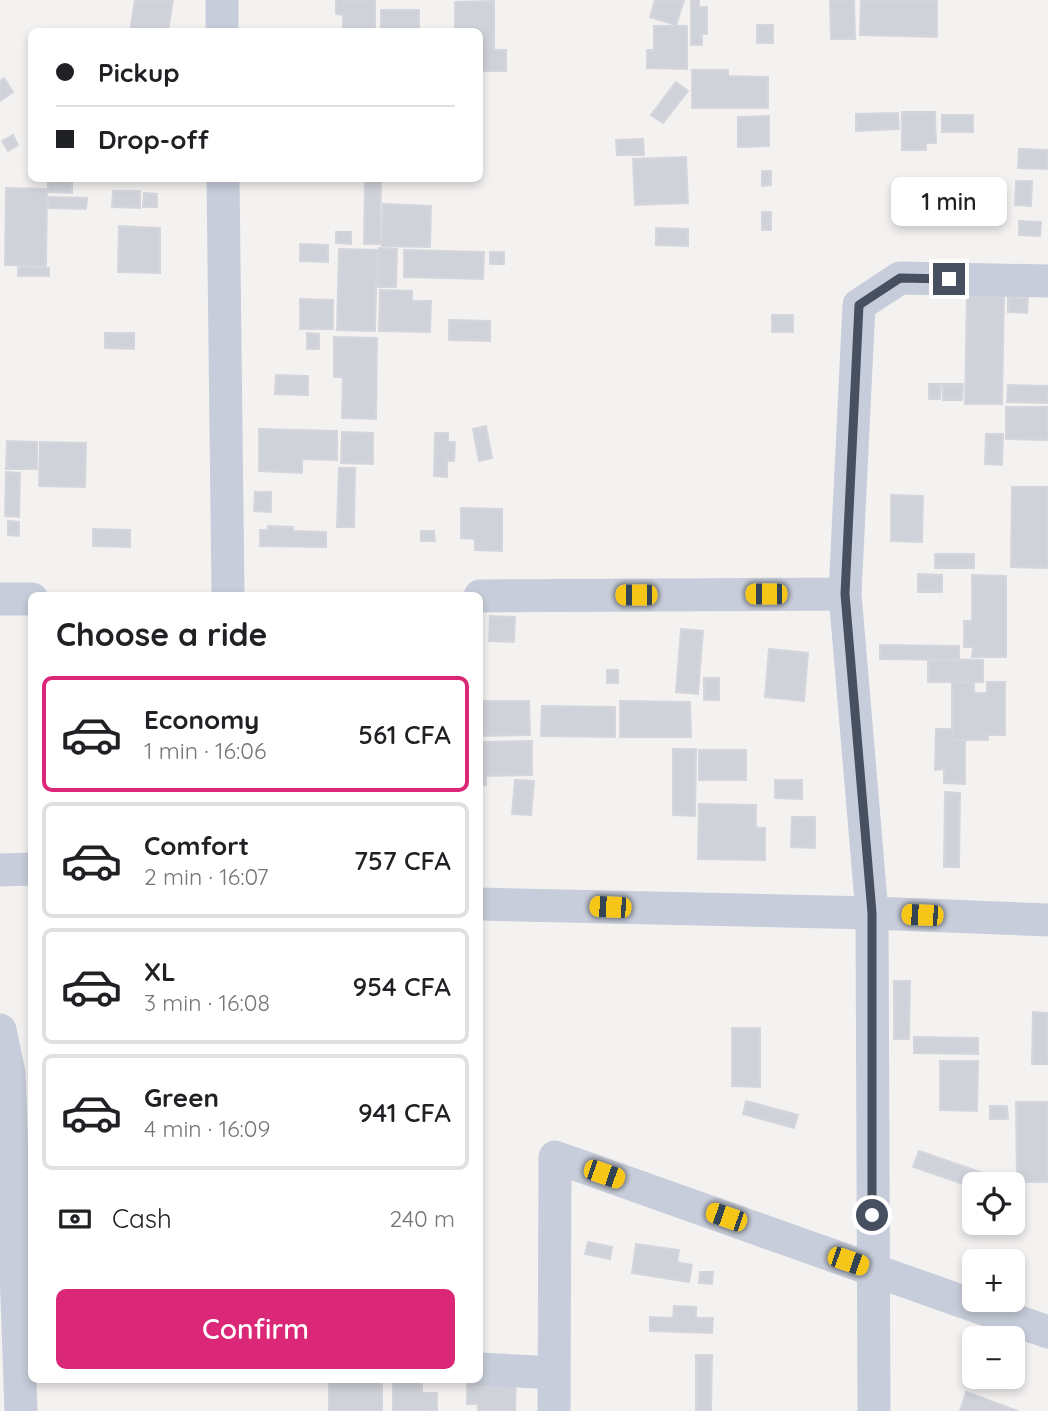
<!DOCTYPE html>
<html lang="en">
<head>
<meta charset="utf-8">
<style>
	:root { --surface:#fff; --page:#f2f2f2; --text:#202124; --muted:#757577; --line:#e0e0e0; --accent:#db2777 }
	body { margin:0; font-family:Quicksand,sans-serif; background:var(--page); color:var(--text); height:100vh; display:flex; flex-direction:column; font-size:26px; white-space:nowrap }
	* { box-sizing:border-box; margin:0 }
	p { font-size:23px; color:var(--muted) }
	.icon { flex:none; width:38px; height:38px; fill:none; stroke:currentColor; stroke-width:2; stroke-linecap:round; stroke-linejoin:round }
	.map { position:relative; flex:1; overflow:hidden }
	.side { position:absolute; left:28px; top:592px; width:455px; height:791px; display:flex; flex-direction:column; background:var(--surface); border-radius:10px; box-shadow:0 4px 10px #0003 }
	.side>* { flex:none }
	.hud { position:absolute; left:28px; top:28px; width:455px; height:154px; border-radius:10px; box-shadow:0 4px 10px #0003; display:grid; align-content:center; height:154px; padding:0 28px; background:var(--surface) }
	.controls { position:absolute; left:962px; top:1172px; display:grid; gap:14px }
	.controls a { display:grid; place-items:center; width:63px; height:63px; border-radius:10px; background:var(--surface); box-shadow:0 4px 10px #0003; font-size:35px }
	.end { position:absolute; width:32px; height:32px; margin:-16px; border:9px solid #475061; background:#fff; box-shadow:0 0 0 4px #fff }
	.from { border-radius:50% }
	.bubble { position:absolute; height:49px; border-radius:10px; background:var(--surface); box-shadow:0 4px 10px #0003; font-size:23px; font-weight:600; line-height:49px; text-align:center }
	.car { position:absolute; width:21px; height:42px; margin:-21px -10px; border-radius:9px; box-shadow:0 0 5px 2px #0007; background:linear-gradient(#f5c518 24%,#345 0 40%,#f5c518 0 76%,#345 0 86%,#f5c518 0) }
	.hud b { display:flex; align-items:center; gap:24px; height:66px; font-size:26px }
	.hud b+b { border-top:2px solid var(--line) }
	.hud i { width:18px; height:18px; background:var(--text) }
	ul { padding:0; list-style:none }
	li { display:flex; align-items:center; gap:21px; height:116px; margin:0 14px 10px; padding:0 14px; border:4px solid var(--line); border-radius:10px }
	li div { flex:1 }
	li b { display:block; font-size:26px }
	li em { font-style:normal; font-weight:600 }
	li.active { border-color:var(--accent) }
	li>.icon { width:63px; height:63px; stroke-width:1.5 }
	h2 { padding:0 28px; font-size:32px; line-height:84px }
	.pay { display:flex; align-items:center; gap:18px; height:77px; padding:0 28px; font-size:26px }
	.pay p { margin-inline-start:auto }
	.primary-button { display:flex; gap:14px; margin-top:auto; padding:14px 28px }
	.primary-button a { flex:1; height:80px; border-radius:10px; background:var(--accent); color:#fff; font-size:28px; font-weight:600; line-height:80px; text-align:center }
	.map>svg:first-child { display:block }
	.building { fill:#d0d2d9; stroke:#d5d6dd; stroke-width:2 }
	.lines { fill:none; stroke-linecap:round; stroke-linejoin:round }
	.minor { stroke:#c7cdda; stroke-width:33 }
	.route { stroke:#475061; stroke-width:9 }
</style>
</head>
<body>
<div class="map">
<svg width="1048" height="1411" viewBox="0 0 1048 1411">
	<rect width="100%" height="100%" fill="#f4f2f1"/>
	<path class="building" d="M135,0H173L168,32H130Z
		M336,0H375V32H343V15L336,14Z
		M655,0H684L676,25L650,17Z
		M691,0H699V7H707V34H702V45H691Z
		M830,0H854L855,39H831Z
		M861,0H937V37L860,35Z
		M494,1V50H506V71H480V32H455V2Z
		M381,10H419V32H381Z
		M757,25H773V43H757Z
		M654,26H687V69L647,68V50H654Z
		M692,70H728V76L768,77V108H692Z
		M4,78L13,92L0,101V81Z
		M676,82L688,91L663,123L651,115Z
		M902,112H935L936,143H926V150H902Z
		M898,113L899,129L856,131V114Z
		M942,115H973V132H942Z
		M769,116V146L738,147V117Z
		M13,135L18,145L8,151L2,141Z
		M643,139L644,155H617L616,140Z
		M1019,149L1048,150V169L1018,168Z
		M686,157L688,203L635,205L633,159Z
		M762,171H771V185L762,186Z
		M48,178H72V193L48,192Z
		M365,178H381L380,244H364Z
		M1016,181H1032L1031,206L1015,205Z
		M6,188L47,189L46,266L5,265Z
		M113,191H140V208L112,207Z
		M144,193L157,194V207H143Z
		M49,197L87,198L86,209L48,208Z
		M383,204L431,206L430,247L382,246Z
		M987,204L998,207L993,221L983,218Z
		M762,212H771V230H762Z
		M1019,221L1041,222L1040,236L1019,235Z
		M119,226L160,228V273L118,272Z
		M656,228L688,229V246L656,245Z
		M336,232H351V244L336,243Z
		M300,244L328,245V262L300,261Z
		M379,248L397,249L396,287H378Z
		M339,249L377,250L375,331L337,330Z
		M404,250L484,252L483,279L404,277Z
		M490,252H504V264H490Z
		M18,267L49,268V276H18Z
		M380,290L412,291V301H431L430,332L379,331Z
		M967,295H1004L1002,404H965Z
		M1008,298H1028L1027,313L1008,312Z
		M300,299L333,300V329H300Z
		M772,315H793V332H772Z
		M449,320L490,321V341L449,340Z
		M105,333H134V349L105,348Z
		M307,333L319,334V349H307Z
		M334,337L377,338L376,419L342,418L343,377H334Z
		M276,375L308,376V395L275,394Z
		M929,384H941L940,399H929Z
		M943,384H963L962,400H943Z
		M1008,385L1048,386V403L1007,402Z
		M1006,407H1048V440L1006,439Z
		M486,426L492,458L479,461L473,429Z
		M259,429L337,431V460L302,459V473L259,471Z
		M342,432L373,433V464L341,463Z
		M435,433H448V442H455L454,461H447V477L434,476Z
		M986,434H1003L1002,465L985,464Z
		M7,441L37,442V469H6Z
		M40,442L86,443L85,487L39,486Z
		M339,468H355L354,527H337Z
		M6,472L20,473L19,517L5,516Z
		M1012,487H1048V568L1011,567Z
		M255,492H271V512L254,511Z
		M891,495L923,496L922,542L891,541Z
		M461,508L502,509V551L475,550V539L461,538Z
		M8,521L19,522V536L8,535Z
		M268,526L293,527V531L326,532V547L260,546V530H268Z
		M93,529L130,530V547L93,546Z
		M421,531H434L435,541H421Z
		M935,554H974V568H935Z
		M918,574L942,575V592H918Z
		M972,575L1006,576V657H972L973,647H964V621H972Z
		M490,616L515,617L514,642L489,641Z
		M681,629L703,631L698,694L676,692Z
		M880,645L959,646V660L880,659Z
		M769,649L808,653L804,701L765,697Z
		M928,659L983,660V682H928Z
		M607,670H618V683H607Z
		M704,678H719V700H704Z
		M952,682H974V693H987V682H1005V735H988V740H952Z
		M480,701H529L530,735L480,736Z
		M620,701L690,702L691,737H620Z
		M542,706L615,707V737L541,736Z
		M936,729H952V740H965V784L944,783V769L935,770Z
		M532,741V775L486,776V785H480V742Z
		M673,749H696L695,816L673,815Z
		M699,750H746V780H699Z
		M515,780L534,781L531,815L512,814Z
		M775,780H802V799L775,798Z
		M945,792L960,793L959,867H944Z
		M699,804L756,805V828H765V860L698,859Z
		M792,817H815V848L791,847Z
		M894,981H910L909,1039H894Z
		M1033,1012L1048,1013V1064H1032Z
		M732,1028H760V1087L732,1086Z
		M914,1037L978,1038V1054L914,1053Z
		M940,1061H978L977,1111L940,1110Z
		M746,1101L798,1115L794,1128L743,1114Z
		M1016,1102H1048V1182H1017Z
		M990,1106H1007L1008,1119H990Z
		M919,1151L1003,1180L1002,1185H975V1188L913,1167Z
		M588,1242L612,1247L610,1259L585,1254Z
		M636,1244L679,1250L677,1262L692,1265L689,1282L632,1273Z
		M700,1272H713L712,1284L699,1283Z
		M674,1306L696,1307V1318H713L712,1333L650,1331V1317L673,1318Z
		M696,1355H712L711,1411H696Z
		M329,1379H382V1411H329Z
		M393,1379H422V1393H437V1410L393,1411Z
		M467,1380H516L515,1411H478V1404H467Z
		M966,1392L1018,1411H960Z"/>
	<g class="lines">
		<path class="minor" d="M222,0V32
			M223,178L228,595
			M480,596L845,594
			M0,599H32
			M0,870L32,869
			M480,904L872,913L1048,920
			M0,1030L9,1073L21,1411
			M480,1369L554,1373
			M554,1411L555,1157L1048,1332
			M874,1411L872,913L845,594L859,305L900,278L1048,281"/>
	</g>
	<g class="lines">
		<path class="route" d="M872,1215V913L845,594L859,305L900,278L949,279"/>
	</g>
</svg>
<div class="controls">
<a><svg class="icon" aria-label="locate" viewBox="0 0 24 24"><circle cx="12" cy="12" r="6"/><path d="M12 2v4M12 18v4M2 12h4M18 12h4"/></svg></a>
<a>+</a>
<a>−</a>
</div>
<i class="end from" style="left:872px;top:1215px"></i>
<i class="end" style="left:949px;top:279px"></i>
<div class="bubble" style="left:891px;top:177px;width:116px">1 min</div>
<i class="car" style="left:766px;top:594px;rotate:270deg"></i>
<i class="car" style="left:636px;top:595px;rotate:270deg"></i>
<i class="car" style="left:610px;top:907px;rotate:272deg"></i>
<i class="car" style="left:922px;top:915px;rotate:272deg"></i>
<i class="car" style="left:604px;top:1174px;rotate:109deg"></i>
<i class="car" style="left:726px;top:1217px;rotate:289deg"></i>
<i class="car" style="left:848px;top:1261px;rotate:109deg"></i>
<div class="hud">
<b><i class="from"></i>Pickup</b>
<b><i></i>Drop-off</b>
</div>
<section class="side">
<h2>Choose a ride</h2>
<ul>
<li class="active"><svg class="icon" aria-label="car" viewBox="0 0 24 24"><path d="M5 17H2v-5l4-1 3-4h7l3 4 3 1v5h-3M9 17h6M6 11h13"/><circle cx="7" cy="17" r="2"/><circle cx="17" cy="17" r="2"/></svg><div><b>Economy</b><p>1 min · 16:06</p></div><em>561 CFA</em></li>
<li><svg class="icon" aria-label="car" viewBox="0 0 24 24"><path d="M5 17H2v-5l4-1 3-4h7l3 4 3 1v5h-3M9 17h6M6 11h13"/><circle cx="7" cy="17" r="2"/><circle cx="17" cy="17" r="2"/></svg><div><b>Comfort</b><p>2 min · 16:07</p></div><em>757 CFA</em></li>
<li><svg class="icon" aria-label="car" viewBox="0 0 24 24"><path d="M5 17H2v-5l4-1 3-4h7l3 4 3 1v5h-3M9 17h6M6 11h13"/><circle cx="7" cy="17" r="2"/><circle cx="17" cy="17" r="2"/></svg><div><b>XL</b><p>3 min · 16:08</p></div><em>954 CFA</em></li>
<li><svg class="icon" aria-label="car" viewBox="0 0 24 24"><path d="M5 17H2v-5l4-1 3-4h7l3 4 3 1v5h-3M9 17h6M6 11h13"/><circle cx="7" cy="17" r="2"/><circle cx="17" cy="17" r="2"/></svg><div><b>Green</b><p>4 min · 16:09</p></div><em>941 CFA</em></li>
</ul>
<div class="pay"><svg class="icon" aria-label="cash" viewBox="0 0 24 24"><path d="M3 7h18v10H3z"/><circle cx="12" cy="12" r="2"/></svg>Cash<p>240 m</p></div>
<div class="primary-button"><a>Confirm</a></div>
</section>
</div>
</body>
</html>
